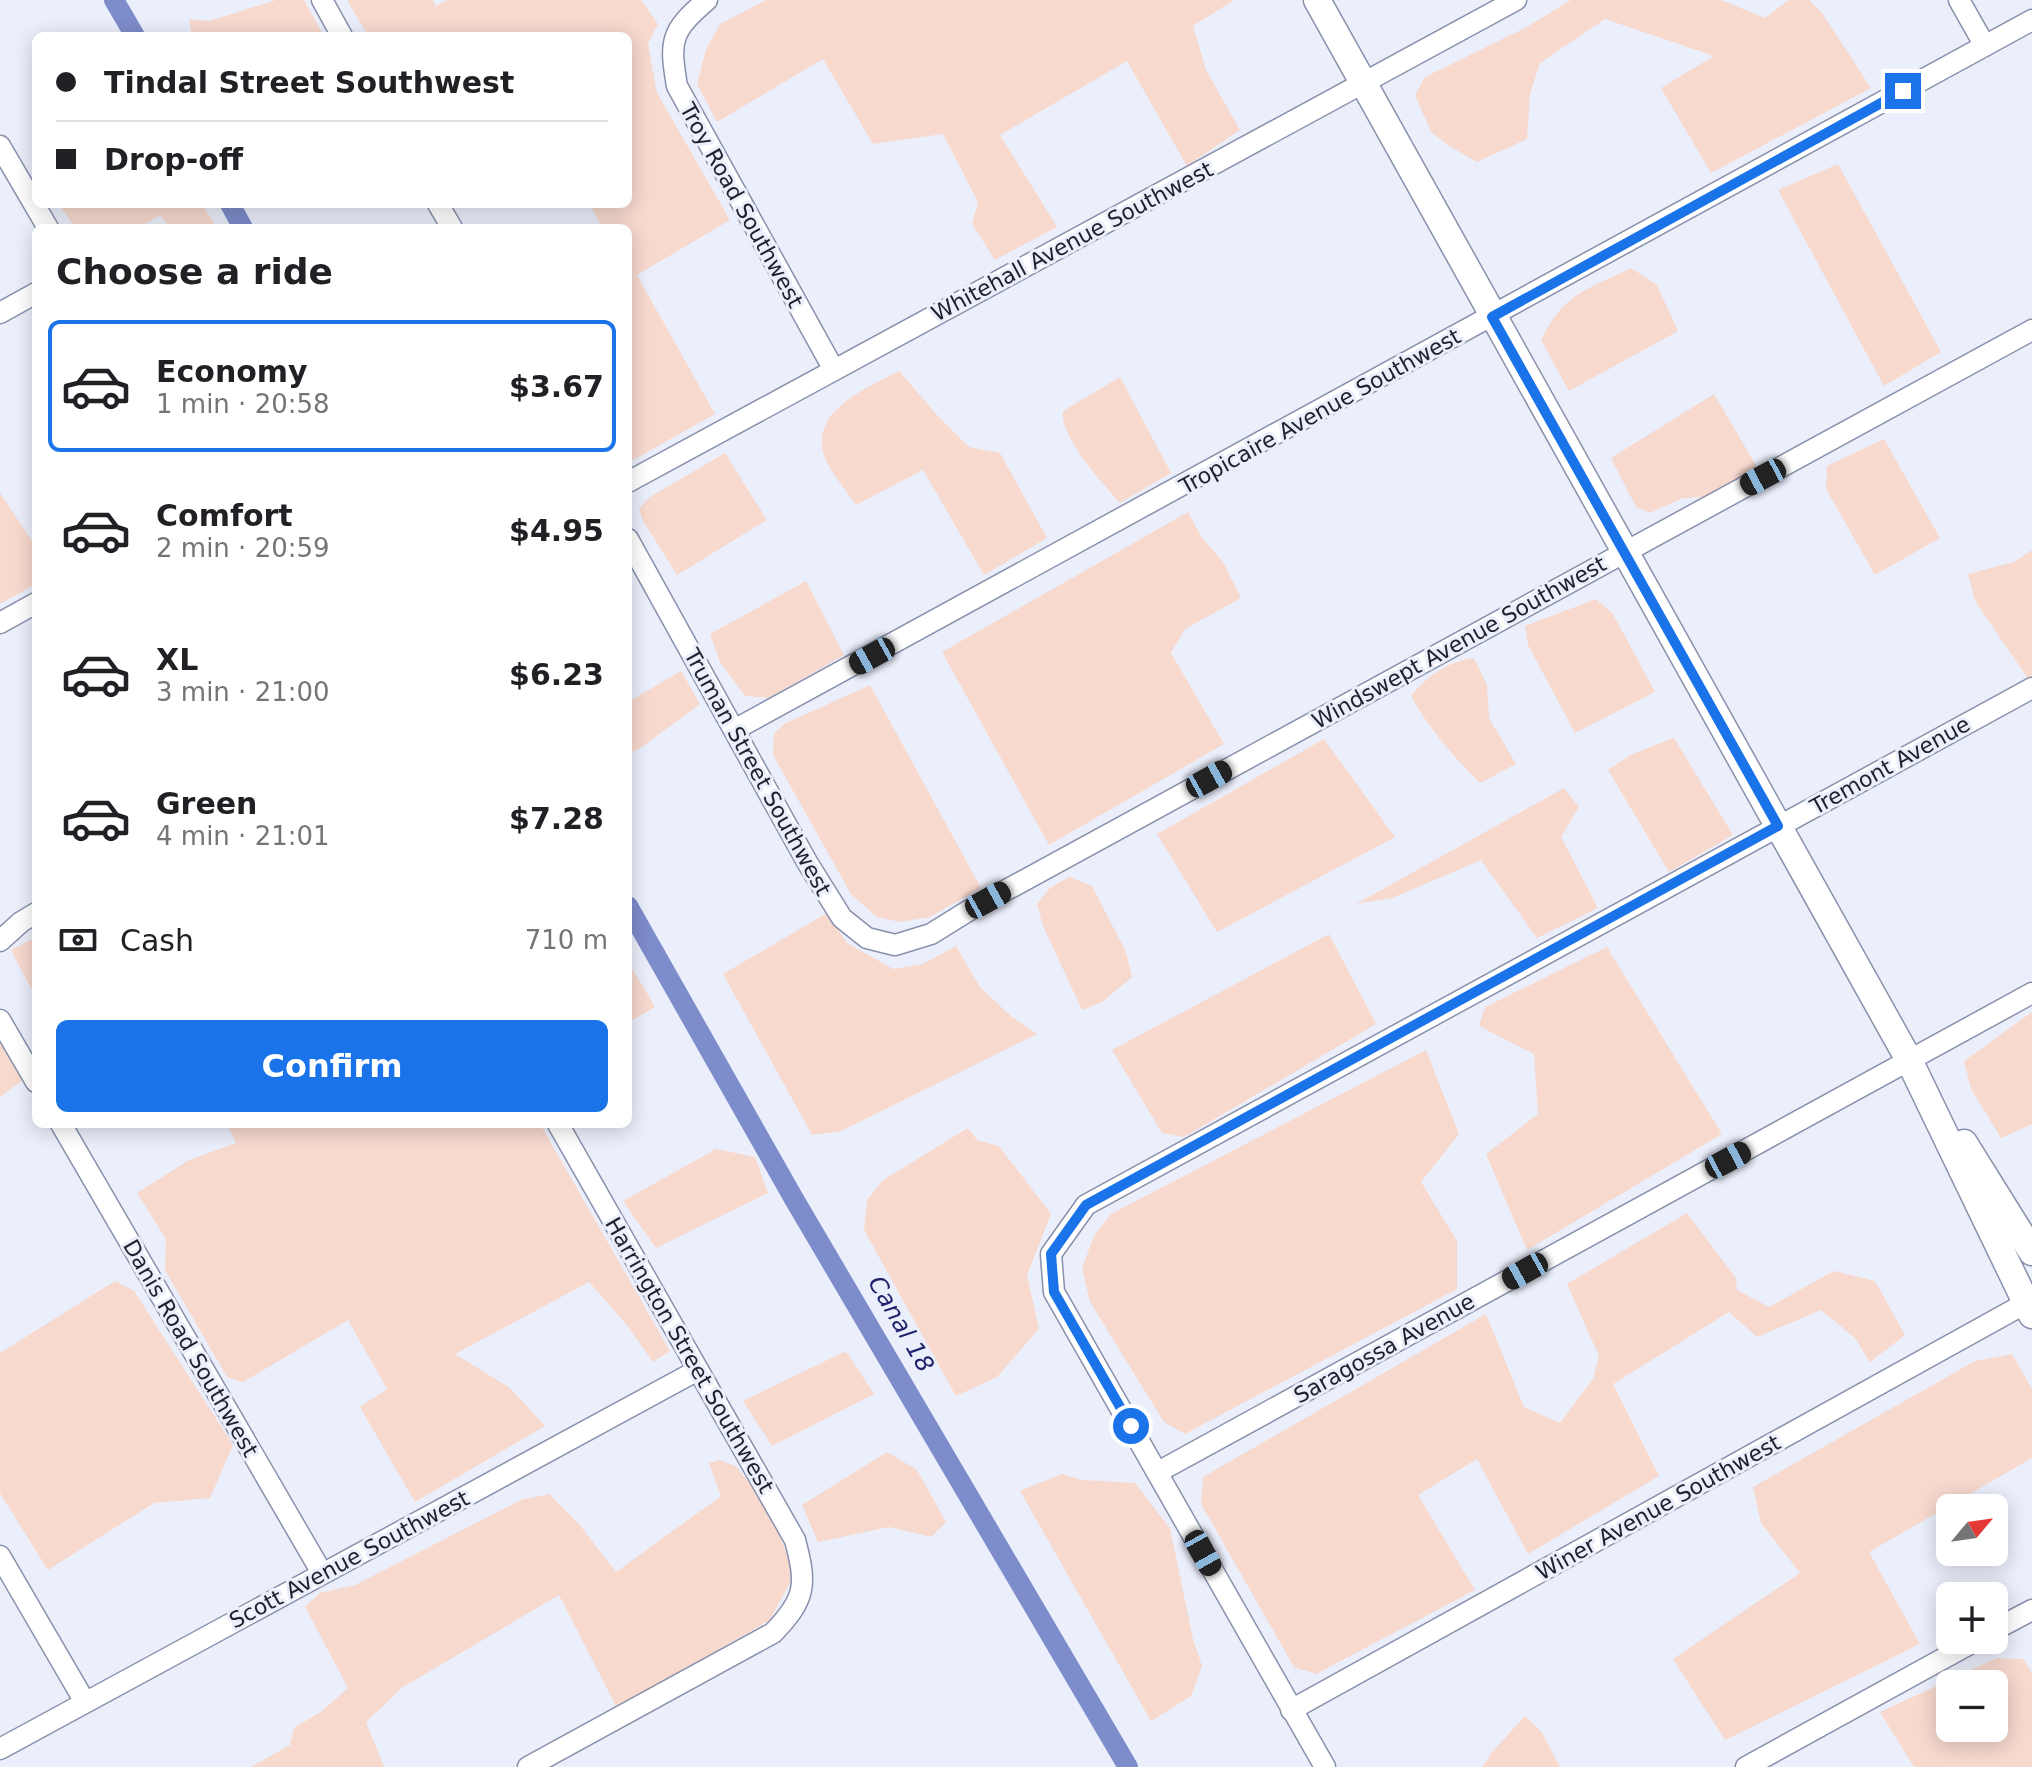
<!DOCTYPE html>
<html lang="en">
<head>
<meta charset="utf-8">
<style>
	:root { --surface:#fff; --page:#f2f2f2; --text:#202124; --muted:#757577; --line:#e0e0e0; --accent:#1a73e8 }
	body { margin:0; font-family:"DejaVu Sans",sans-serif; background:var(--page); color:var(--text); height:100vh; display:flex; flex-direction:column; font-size:30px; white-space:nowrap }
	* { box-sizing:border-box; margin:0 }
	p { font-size:26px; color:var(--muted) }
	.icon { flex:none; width:44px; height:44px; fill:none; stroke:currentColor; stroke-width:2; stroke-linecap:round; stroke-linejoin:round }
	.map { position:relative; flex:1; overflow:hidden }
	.sheet { position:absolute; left:32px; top:224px; width:600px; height:904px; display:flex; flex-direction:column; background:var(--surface); border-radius:12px; box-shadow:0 4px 20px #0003 }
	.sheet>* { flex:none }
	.guide { position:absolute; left:32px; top:32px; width:600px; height:176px; border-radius:12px; box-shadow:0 4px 20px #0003; display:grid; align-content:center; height:176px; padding:0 24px; background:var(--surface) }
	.needle { width:52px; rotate:61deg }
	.controls { position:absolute; left:1936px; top:1494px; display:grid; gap:16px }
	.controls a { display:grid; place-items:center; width:72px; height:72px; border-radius:12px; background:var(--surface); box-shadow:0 4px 20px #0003; font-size:40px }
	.end { position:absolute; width:36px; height:36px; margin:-18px; border:10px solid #1a73e8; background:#fff; box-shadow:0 0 0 4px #fff }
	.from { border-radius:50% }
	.car { position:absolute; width:24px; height:48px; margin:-24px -12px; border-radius:10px; box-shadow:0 0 6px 2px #0007; background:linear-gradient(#222 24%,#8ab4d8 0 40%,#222 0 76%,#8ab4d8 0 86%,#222 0) }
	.guide b { display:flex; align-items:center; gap:28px; height:76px; font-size:30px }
	.guide b+b { border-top:2px solid var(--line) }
	.guide i { width:20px; height:20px; background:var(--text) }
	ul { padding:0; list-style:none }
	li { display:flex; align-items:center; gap:24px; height:132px; margin:0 16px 12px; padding:0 8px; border:4px solid transparent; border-radius:12px }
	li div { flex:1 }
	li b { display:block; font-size:30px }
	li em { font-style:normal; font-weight:800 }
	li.current { border-color:var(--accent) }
	li>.icon { width:72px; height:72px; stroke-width:1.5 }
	h2 { padding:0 24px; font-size:36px; line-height:96px }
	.pay { display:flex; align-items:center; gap:20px; height:88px; padding:0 24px; font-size:30px }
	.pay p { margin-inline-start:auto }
	.primary-button { display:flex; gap:16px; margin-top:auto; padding:16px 24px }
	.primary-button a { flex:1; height:92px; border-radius:12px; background:var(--accent); color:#fff; font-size:32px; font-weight:800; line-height:92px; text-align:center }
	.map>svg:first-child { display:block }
	.green { fill:#f7d9ce; fill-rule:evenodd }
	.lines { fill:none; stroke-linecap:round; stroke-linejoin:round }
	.canal { stroke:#7d8cca; stroke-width:20 }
	.minor-casing { stroke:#8890ac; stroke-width:23 }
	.tertiary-casing { stroke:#8890ac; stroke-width:29 }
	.minor { stroke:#fff; stroke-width:20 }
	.tertiary { stroke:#fff; stroke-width:26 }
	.route { stroke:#1a73e8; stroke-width:10 }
	.labels { text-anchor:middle; stroke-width:6; stroke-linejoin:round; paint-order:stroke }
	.street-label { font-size:22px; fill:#1e212c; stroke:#ebeffb }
	.water-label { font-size:24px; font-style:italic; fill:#1d226b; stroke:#ebeffb }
</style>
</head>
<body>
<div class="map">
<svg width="2032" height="1767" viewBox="0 0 2032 1767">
	<rect width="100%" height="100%" fill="#ebeffb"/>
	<path class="green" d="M276,0H304L324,36L192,35L189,19L210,21Z
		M347,0H433L436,6L447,0H641L658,24L648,44L657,93L730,220L637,275L715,414L628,463V228H602L590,204H628V36H368Z
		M766,0H1234L1193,26L1206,70L1240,130L1187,166L1127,61L1000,135L1057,227L995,260L972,224L978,202L943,134L873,144L823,59L717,122L697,84L706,49L720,24Z
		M1571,0H1721L1765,18L1789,0H1809L1822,13L1871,88L1711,173L1661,88L1714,56L1605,19L1540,63L1530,94L1527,139L1477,162L1451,147L1431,132L1415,95L1425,77L1525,28Z
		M1838,164L1941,352L1884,386L1778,190Z
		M59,204H202L217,228H170L160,215L139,228H75Z
		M1631,268L1657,285L1678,331L1569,391L1541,340C1564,293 1586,290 1631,268Z
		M899,371L938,416L969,447L1000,453L1047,538L984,575L923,470L856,505C847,491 826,467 823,452C813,409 869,387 899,371Z
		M1120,377L1171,473L1120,503C1103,484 1059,436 1063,411Z
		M1714,394L1757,467L1705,497L1683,498L1650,513L1636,507L1611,458Z
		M1884,439L1940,538L1875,575L1826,489L1827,466Z
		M725,453L767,520L677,575L642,519L639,508L650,497Z
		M0,493L36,547V584L0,604Z
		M1188,512L1201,536L1223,562L1241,598L1185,629L1171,653L1224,744L1049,845L942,652Z
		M2032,550V679L2029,680L1975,601L1968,574L2014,562Z
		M806,581L844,655L769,698L745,696L720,662L710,634Z
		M1596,599L1613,614L1655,692L1575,733L1528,645L1525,626Z
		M1474,658L1487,685L1489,718L1516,764L1480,783C1453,756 1430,730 1411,696C1427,676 1449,661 1474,658Z
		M681,671L700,704L639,749L628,753V702Z
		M870,685L981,888L930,917L900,922L877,917L851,894L773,755L774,734L784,724Z
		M1674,738L1733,835L1669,872L1608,770L1632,754Z
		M1324,739L1395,837L1217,932L1157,834Z
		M1564,788L1579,807L1561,837L1598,908L1537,938L1481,860L1392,898L1356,904Z
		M1069,877L1092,886L1126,952L1132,977L1102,1002L1082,1010L1043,926L1037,904L1050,888Z
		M827,913L847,943L893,969L923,964L956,946L980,987L1012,1017L1037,1034L841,1131L812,1135L723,974Z
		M1329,934L1376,1024L1184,1137L1162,1133L1112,1050Z
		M36,937V998L11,950Z
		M1607,947L1722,1134L1527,1250L1486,1154L1538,1114L1534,1054L1479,1026L1485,1007Z
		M628,961L655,1007L628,1023Z
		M2032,1012V1124L2001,1138L1971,1089L1964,1061Z
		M0,1038L25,1078L0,1097Z
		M1426,1050L1459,1134L1421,1182L1457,1241V1289L1185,1434L1164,1422L1090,1302L1082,1268L1094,1236L1111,1214Z
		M227,1124H540L670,1351L653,1362L626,1324L589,1282L455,1354L510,1388L545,1426L415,1502L360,1407L387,1389L348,1320L243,1382L227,1377L165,1270L166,1239L137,1193L189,1160L236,1143Z
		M968,1128L977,1140L999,1146L1051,1214L1027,1275L1039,1329L997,1377L956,1396L864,1230L867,1200L883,1180Z
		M716,1149L755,1157L768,1193L656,1248L623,1201Z
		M1687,1213L1736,1278L1737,1290L1769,1307L1834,1271L1875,1281L1905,1335L1870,1362L1855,1338L1821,1310L1757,1337L1729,1312L1613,1384L1659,1476L1528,1554L1477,1459L1418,1495L1475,1590L1316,1674L1294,1667L1201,1504L1203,1477L1486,1314L1524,1407L1560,1423L1593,1379L1599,1356L1567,1284Z
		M115,1281L134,1291L233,1445L210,1498L154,1503L48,1570L0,1493V1353Z
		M846,1351L874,1394L772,1446L743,1401Z
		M2012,1354L2032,1389V1458L1869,1552L1920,1644L1725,1740L1673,1659L1800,1573L1761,1523L1753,1487L1975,1361Z
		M887,1452L917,1470L946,1522L931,1537L889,1527L818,1542L802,1505Z
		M719,1460L736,1466L770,1509L794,1575L770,1620L617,1708L559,1595L403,1687L366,1722L384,1767H251L290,1745L294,1728L322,1711L348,1688L305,1607L320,1593L355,1585L521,1500L549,1494L578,1523L616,1572L721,1496L709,1463Z
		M1062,1474L1083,1480L1135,1483L1170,1528L1193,1639L1202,1666L1191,1696L1151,1721L1020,1491Z
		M1997,1658L2023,1659L2032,1673V1767H1914L1880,1712ZM1950,1684H1994V1728H1950Z
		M1525,1716L1541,1731L1560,1767H1482L1492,1752Z"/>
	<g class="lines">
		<path class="canal" d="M114,0L135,36
			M230,204L243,228
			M628,906L794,1199L1128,1767"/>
		<g class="minor-casing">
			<path id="minor" d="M322,0L342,36
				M707,0C671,31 669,40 677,86L834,370
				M1959,0L1985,46
				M0,146L48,228
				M438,204L452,228
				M0,313L36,293
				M628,482L1516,0
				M628,539L807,862L842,918L867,938L895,945L931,934L968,911L2032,330
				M0,623L36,603
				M734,730L2032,20
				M0,941L21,922L36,913
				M0,1020L36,1082
				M61,1124L322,1573
				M1158,1472L2032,993
				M0,1556L85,1702
				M1994,1630L2032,1610
				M1291,1710L2026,1303
				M0,1749L698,1370
				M528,1767L773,1633C806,1599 807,1585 795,1540L558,1124
				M1325,1767L1054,1292L1051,1254L1086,1205L2032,688
				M1746,1767L1977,1640"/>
		</g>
		<g class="tertiary-casing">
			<path id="tertiary" d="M1317,0L1909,1060L2032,1315
				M1964,1143L2032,1252"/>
		</g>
		<use href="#minor" class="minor"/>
		<use href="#tertiary" class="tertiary"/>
	</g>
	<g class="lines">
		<path class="route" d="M1131,1426L1054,1292L1051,1254L1086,1205L1778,826L1492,317L1903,91"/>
	</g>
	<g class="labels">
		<g class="street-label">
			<text transform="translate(742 205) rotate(61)" y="8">Troy Road Southwest</text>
			<text transform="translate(1072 241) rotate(-28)" y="8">Whitehall Avenue Southwest</text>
			<text transform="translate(1320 411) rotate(-29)" y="8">Tropicaire Avenue Southwest</text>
			<text transform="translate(1459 642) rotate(-29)" y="8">Windswept Avenue Southwest</text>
			<text transform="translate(1890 765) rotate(-29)" y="8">Tremont Avenue</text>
			<text transform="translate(758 772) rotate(61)" y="8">Truman Street Southwest</text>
			<text transform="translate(191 1348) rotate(60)" y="8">Danis Road Southwest</text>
			<text transform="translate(1384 1348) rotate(-29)" y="8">Saragossa Avenue</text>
			<text transform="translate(690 1355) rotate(60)" y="8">Harrington Street Southwest</text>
			<text transform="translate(1658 1507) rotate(-29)" y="8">Winer Avenue Southwest</text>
			<text transform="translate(349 1559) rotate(-28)" y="8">Scott Avenue Southwest</text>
		</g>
		<g class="water-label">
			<text transform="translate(901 1324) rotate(60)" y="8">Canal 18</text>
		</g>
	</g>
</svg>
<div class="controls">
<a><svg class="needle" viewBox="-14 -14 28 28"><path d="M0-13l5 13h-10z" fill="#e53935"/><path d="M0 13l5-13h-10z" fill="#757577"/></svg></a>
<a>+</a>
<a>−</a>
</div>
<i class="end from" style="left:1131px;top:1426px"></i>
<i class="end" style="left:1903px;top:91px"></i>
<i class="car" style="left:1763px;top:477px;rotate:242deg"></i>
<i class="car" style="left:872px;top:656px;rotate:241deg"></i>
<i class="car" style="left:1209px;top:779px;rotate:61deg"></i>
<i class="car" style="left:988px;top:900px;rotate:61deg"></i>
<i class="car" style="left:1728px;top:1160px;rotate:62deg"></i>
<i class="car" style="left:1525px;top:1271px;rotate:241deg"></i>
<i class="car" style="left:1203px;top:1553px;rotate:151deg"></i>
<div class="guide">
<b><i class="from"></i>Tindal Street Southwest</b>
<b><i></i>Drop-off</b>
</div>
<section class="sheet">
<h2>Choose a ride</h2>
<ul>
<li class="current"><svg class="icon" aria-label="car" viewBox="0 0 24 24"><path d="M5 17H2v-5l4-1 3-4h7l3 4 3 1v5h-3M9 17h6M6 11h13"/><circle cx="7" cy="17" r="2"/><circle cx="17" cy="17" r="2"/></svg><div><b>Economy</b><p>1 min · 20:58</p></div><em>$3.67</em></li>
<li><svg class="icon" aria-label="car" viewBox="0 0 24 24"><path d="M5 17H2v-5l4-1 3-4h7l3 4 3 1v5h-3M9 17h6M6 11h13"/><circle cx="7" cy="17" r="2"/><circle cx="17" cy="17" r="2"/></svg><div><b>Comfort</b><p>2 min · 20:59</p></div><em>$4.95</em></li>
<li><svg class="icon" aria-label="car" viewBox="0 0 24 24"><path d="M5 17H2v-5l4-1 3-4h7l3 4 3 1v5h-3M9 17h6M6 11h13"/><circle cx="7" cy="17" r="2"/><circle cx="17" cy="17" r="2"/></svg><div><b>XL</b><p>3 min · 21:00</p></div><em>$6.23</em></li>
<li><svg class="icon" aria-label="car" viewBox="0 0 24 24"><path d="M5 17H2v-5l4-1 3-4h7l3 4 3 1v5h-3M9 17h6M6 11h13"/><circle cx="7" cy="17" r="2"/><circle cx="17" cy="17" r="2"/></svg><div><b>Green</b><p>4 min · 21:01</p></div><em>$7.28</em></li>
</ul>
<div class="pay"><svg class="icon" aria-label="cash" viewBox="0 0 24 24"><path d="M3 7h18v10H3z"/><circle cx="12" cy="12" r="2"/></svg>Cash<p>710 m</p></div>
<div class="primary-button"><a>Confirm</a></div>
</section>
</div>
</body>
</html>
